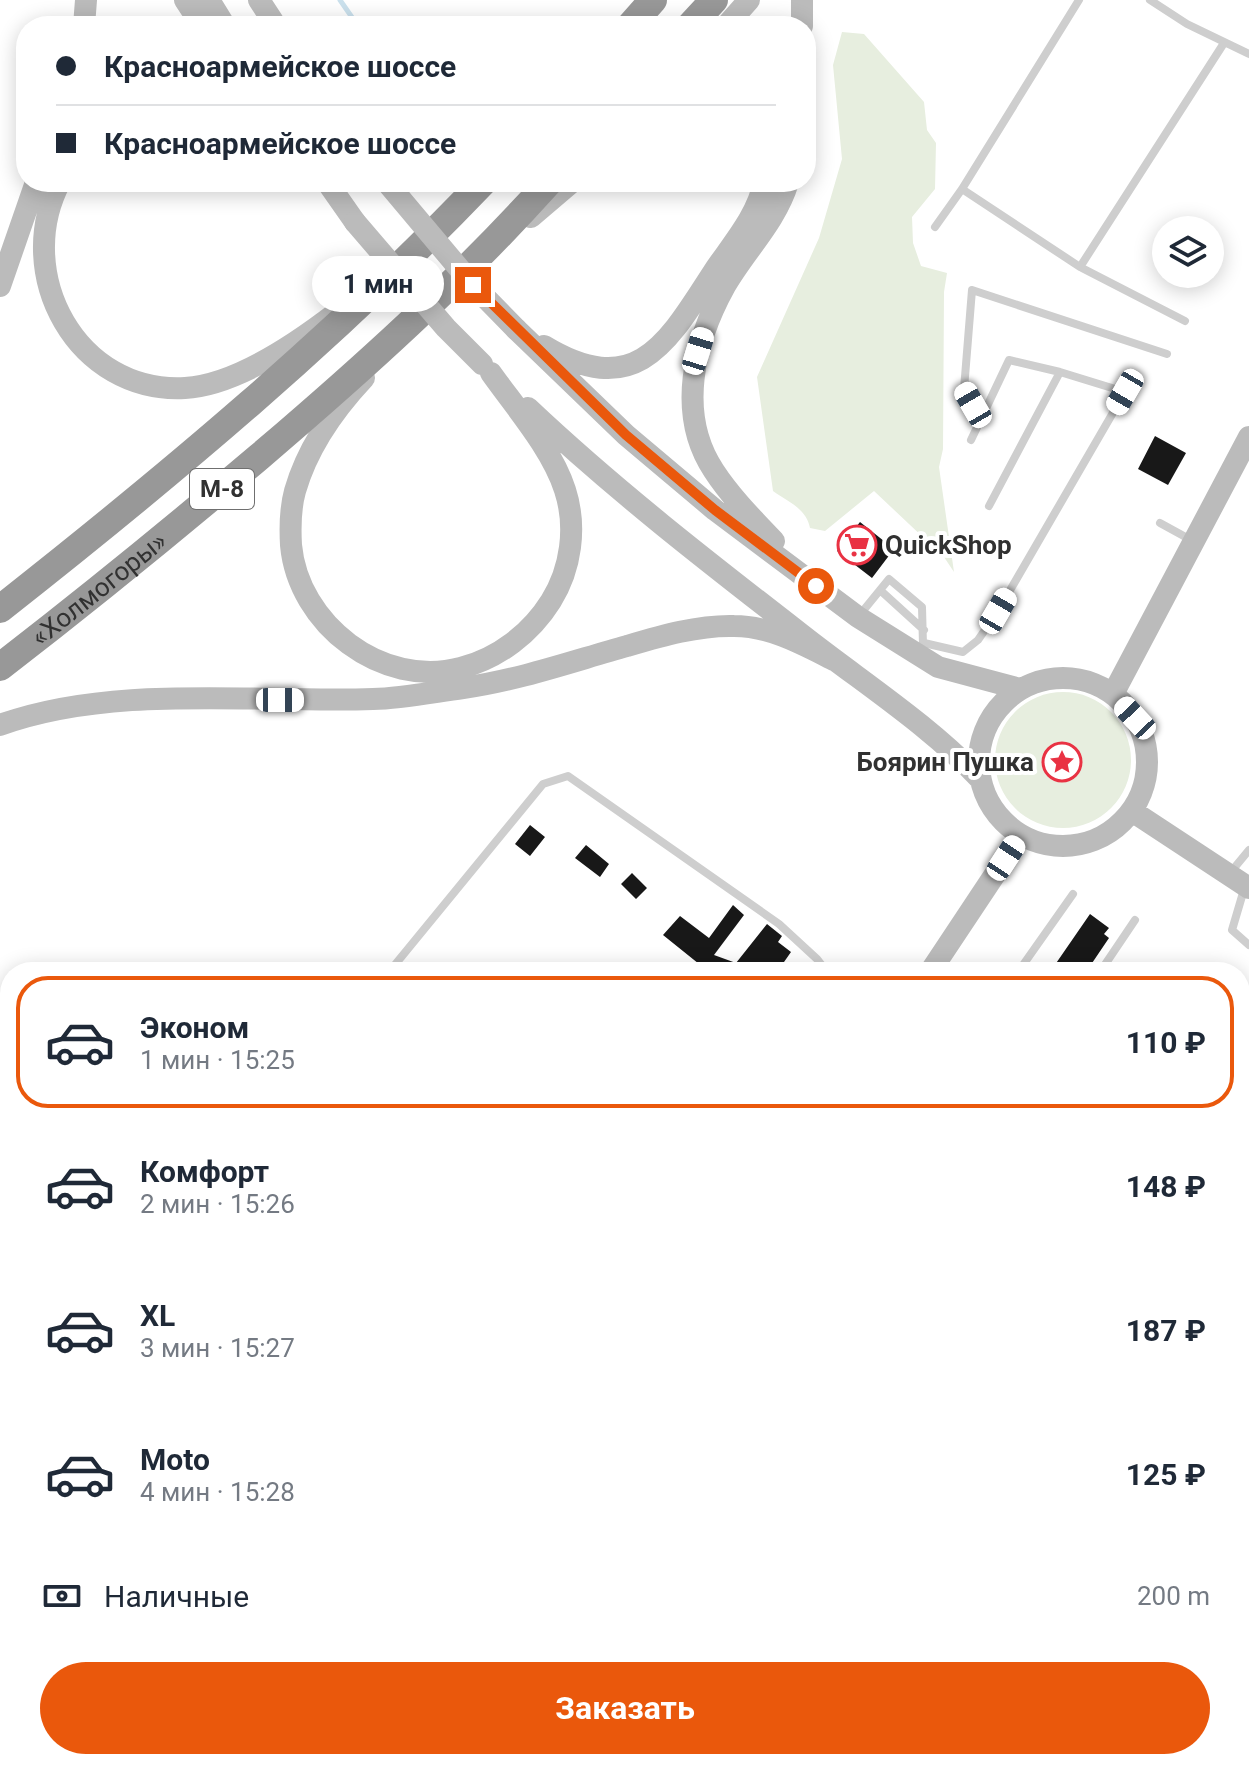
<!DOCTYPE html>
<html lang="ru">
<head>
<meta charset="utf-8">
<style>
	:root { --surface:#fff; --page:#f2f2f3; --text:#1f2937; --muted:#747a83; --line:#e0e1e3; --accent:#ea580c }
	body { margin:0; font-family:Roboto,sans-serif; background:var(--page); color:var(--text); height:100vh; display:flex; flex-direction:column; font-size:30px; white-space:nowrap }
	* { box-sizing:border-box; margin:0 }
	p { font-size:26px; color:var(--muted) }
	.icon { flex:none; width:44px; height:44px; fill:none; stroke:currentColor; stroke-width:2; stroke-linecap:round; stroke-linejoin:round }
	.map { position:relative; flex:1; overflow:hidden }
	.side { position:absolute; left:0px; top:962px; width:1250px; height:808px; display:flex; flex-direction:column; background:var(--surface); border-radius:32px 32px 0 0; box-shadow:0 4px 20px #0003 }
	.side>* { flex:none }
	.guide { position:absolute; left:16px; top:16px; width:800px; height:176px; border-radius:32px; box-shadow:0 4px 20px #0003; display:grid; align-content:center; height:176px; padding:0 40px; background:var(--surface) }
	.buttons { position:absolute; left:1152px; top:216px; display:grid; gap:16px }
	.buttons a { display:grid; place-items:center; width:72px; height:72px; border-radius:50%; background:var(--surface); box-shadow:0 4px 20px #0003; font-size:40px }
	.end { position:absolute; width:36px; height:36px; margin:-18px; border:10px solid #ea580c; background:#fff; box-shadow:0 0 0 4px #fff }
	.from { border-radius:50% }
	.bubble { position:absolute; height:56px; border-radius:28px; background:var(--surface); box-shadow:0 4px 20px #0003; font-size:26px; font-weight:700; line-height:56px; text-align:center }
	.car { position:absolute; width:24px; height:48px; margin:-24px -12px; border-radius:10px; box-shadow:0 0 6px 2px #0007; background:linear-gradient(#fff 24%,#345 0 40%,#fff 0 76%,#345 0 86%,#fff 0) }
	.guide b { display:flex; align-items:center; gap:28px; height:76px; font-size:30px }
	.guide b+b { border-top:2px solid var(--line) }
	.guide i { width:20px; height:20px; background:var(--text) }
	ul { padding:14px 0 0; list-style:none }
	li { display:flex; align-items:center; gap:24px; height:132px; margin:0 16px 12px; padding:0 24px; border:4px solid transparent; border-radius:32px }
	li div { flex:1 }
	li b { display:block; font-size:30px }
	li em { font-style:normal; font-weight:700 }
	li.current { border-color:var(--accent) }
	li>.icon { width:72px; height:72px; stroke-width:1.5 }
	.pay { display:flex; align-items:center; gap:20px; height:88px; padding:0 40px; font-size:30px }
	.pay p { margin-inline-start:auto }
	.primary-button { display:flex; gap:16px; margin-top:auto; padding:16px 40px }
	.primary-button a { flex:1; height:92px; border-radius:48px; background:var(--accent); color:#fff; font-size:32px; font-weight:700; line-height:92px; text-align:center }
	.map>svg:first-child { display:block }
	.green { fill:#e7eedf }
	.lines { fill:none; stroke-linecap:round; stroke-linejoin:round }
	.stream { stroke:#cbe1ed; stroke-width:5 }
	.building { fill:#181818 }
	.path { stroke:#cecece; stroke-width:3; stroke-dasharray:4 4; stroke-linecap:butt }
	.lane { stroke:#cecece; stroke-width:8 }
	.street { stroke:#cecece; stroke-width:16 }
	.secondary { stroke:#bbb; stroke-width:22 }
	.highway { stroke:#989898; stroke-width:28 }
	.secondary-bridge { stroke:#bbb; stroke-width:22 }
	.route { stroke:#ea580c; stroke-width:10 }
	.labels { text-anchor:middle; stroke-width:8; stroke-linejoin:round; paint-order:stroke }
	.shield { fill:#fff; stroke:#6f6f6f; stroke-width:2 }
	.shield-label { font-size:24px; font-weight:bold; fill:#313131 }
	.poi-label { font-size:26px; font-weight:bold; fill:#313131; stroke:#fff; text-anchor:start }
	.street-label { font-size:26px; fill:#313131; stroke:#fff }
</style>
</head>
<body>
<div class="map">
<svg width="1249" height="1770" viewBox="0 0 1249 1770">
	<rect width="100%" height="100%" fill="#fff"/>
	<path class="green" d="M842,32L864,34L924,102L927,130L936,143L935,189L912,217L913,243L921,266L947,273L944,292L943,449L939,467L954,572L944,557L874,491L825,531L810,528C806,508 788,502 773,491L757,377L819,238L842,159L833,65Z
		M995 760a68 68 0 1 1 136 0a68 68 0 1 1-136 0Z
		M0,1217L10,1224V1428L0,1440Z"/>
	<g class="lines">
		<path class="stream" d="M340,0L358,26"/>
	</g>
	<path class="building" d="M1155,436L1186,453L1168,485L1138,469Z
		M860,522L894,549L872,578L837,551Z
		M530,825L545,837L530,856L515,844Z
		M586,845L609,864L600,877L575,858Z
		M632,873L647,888L636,899L621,884Z
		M733,905L744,915L714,955L736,963L767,924L782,936L778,942L791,952L777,972H709L663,935L680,916L709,938Z
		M1090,914L1109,928L1104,934L1109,938L1086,972H1050Z"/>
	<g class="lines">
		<path class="path" d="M1240,1031L1249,1020
			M1240,1153L1249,1158
			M0,1220L10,1228
			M1240,1453L1249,1459
			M433,1770L440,1760"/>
		<path class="lane" d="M1150,0L1187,24L1249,54
			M962,189L1080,267L1185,321
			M935,227L962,189L1079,0
			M1080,267L1224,43
			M982,420L964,389L972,290L1167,354
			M989,506L1060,372
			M1160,523L1191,540
			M880,590L924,630
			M858,617L889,579L922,607L923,645
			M924,643L963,652L978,640L998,611L1125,392L1060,372L1009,360L971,440
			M1230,873L1249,850
			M1245,886L1232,930L1249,945
			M389,972L543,784L568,776L779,924L817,959L827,972
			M1018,972L1073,894
			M1100,972L1135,920
			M1240,1070L1243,1066L1249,1069
			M1240,1187L1249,1192
			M0,1484L10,1469
			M512,1760L526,1770
			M1107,1760L1121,1770
			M811,1770L819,1760"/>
		<path class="street" d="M1240,1723L1249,1709
			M759,1760L772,1770
			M1209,1770L1216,1760"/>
		<path class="secondary" d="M185,0L202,26
			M209,0L225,26
			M259,0L276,26
			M84,26L86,0
			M726,26L749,0
			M802,26V0
			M60,182C12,274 77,394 185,388C235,385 297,343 336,313
			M327,182L355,222
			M531,217L572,182
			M0,286L36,182
			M516,329L626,435L715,510L858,617L938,667L1020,689
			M544,346C638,403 669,340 716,268C734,242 758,214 764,182
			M364,378C334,410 307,449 295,491C290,509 290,527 291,545C298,624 382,689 461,668C499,658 531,633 551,601C571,569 577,527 565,490C552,449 515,407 491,373
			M528,408C618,493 717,569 815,645C871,688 932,728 981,780
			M774,541C753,519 731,497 714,471C676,414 694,342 725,286C745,251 776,222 788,182
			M979 762a84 84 0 1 1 168 0a84 84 0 1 1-168 0Z
			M1113,694L1249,437
			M0,725C114,684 253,703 373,699C403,698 433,692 463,688C519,680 573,661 627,646C661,636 698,625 734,626C771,626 804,645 836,661
			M1132,811L1249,888
			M930,972L1021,835
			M378,1770L385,1760"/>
		<g class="highway">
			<path d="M630,26L653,0"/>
			<path d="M690,26L714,0"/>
			<path d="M0,609C169,476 334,338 483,182"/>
			<path id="s1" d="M0,667C88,599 174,529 259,457C360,371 460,281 549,182"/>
		</g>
		<path class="secondary-bridge" d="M389,185L473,285L516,329
			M355,222L446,328L482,364"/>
	</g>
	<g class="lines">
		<path class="route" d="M473,285L626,435L715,510L816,586"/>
	</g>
	<defs>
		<g id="supermarket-ring" transform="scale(2)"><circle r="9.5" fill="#fff" stroke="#e93243" stroke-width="1.5"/><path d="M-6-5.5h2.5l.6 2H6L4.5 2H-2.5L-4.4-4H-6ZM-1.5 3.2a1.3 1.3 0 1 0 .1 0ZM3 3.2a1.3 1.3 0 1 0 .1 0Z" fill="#e93243"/></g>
		<g id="sight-ring" transform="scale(2)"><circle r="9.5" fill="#fff" stroke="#e93243" stroke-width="1.5"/><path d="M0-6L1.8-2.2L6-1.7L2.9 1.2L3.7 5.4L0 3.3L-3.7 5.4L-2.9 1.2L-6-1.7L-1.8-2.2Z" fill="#e93243"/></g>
	</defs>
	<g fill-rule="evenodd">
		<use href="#supermarket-ring" x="857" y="545"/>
		<use href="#sight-ring" x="1062" y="762"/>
	</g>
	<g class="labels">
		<rect class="shield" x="190" y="469" width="64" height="40" rx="6"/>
		<g class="shield-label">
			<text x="222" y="497">М-8</text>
		</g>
		<g class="poi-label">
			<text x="885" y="554">QuickShop</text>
			<text x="1034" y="771" text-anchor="end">Боярин Пушка</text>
		</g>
		<g class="street-label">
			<text dy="9" stroke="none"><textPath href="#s1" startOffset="126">«Холмогоры»</textPath></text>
		</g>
	</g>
</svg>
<div class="buttons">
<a><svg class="icon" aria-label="layers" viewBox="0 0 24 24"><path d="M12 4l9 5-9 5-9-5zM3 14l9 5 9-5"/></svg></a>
</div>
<i class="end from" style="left:816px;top:586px"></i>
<i class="end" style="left:473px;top:285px"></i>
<div class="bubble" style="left:312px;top:256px;width:132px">1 мин</div>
<i class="car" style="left:698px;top:351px;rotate:17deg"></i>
<i class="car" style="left:1125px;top:392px;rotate:210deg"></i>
<i class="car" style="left:973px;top:405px;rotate:330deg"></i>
<i class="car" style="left:998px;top:611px;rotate:30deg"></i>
<i class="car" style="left:280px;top:700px;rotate:90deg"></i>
<i class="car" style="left:1135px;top:718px;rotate:317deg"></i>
<i class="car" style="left:1006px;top:858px;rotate:33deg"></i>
<div class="guide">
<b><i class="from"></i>Красноармейское шоссе</b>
<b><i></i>Красноармейское шоссе</b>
</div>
<section class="side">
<ul>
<li class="current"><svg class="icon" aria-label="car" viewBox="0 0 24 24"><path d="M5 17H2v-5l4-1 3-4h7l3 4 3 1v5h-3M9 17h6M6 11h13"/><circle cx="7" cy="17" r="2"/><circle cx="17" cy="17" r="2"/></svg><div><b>Эконом</b><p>1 мин · 15:25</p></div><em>110 ₽</em></li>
<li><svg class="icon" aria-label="car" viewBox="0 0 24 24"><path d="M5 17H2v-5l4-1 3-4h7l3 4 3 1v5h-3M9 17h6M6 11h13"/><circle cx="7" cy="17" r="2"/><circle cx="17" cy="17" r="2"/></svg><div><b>Комфорт</b><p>2 мин · 15:26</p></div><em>148 ₽</em></li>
<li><svg class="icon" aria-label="car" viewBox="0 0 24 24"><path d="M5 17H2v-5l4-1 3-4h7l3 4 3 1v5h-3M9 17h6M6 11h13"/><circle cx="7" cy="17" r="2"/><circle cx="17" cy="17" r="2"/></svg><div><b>XL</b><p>3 мин · 15:27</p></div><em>187 ₽</em></li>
<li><svg class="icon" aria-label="car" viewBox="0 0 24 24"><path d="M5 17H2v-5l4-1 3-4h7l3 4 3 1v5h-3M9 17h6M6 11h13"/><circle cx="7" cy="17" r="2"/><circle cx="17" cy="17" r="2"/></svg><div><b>Moto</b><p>4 мин · 15:28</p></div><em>125 ₽</em></li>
</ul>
<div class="pay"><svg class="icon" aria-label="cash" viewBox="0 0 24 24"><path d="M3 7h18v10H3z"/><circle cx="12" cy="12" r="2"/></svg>Наличные<p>200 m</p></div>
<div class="primary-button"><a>Заказать</a></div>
</section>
</div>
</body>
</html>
